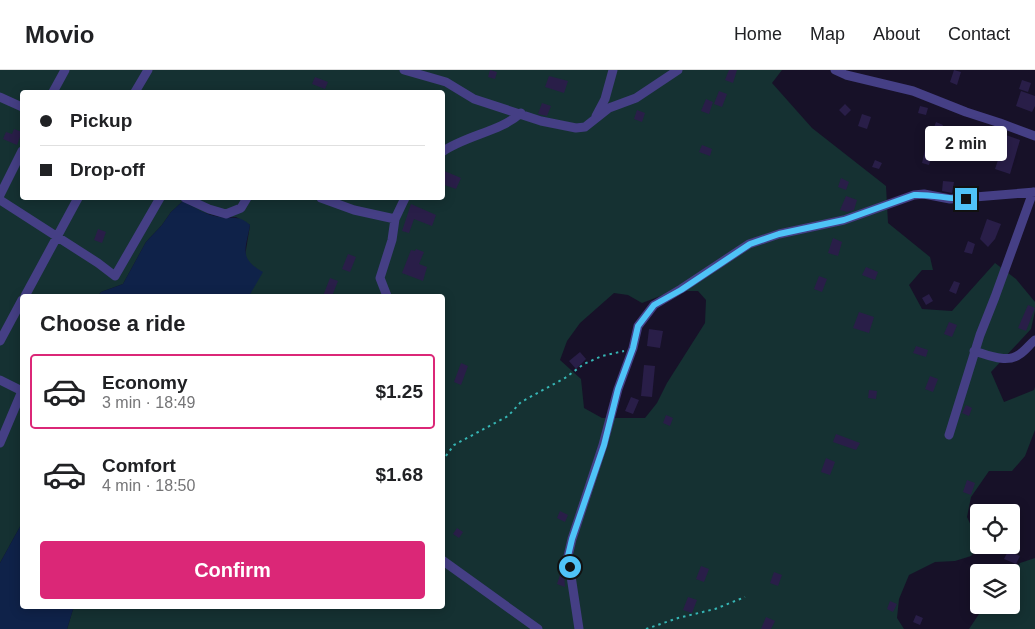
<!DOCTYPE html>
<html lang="en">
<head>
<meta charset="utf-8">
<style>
	:root { --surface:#fff; --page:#f2f2f2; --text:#202124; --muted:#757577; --line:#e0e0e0; --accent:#db2777 }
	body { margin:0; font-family:Helvetica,sans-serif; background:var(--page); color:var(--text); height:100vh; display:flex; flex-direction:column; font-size:19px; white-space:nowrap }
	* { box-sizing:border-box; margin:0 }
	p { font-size:16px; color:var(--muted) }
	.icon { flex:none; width:28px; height:28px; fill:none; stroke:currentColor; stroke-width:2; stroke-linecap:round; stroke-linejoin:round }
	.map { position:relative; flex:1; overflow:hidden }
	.panel { position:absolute; left:20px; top:224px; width:425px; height:315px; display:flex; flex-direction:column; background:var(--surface); border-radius:5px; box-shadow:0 2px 12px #0003 }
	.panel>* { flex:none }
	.top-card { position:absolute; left:20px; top:20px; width:425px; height:110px; border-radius:5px; box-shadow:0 2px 12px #0003; display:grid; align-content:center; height:110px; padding:0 20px; background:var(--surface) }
	.controls { position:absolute; left:970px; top:434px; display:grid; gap:10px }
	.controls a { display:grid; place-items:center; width:50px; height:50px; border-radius:5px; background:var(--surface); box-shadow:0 2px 12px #0003; font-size:25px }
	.end { position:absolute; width:22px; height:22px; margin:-11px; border:6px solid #4fc3f7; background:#111; box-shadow:0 0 0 2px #111 }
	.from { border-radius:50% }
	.bubble { position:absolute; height:35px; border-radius:5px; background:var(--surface); box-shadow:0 2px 12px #0003; font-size:16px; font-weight:600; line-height:35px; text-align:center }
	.top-card b { display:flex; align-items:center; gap:18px; height:48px; font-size:19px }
	.top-card b+b { border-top:1px solid var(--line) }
	.top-card i { width:12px; height:12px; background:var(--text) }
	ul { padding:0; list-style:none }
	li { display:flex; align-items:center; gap:15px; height:75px; margin:0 10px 8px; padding:0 10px; border:2px solid transparent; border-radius:5px }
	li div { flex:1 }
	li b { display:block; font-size:19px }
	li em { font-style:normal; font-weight:600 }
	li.active { border-color:var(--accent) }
	li>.icon { width:45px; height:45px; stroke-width:1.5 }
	h2 { padding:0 20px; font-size:22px; line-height:60px }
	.action { display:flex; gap:10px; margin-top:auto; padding:10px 20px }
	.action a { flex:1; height:58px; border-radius:5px; background:var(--accent); color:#fff; font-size:20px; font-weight:600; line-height:58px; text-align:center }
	header { display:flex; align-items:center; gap:30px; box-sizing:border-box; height:70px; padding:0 25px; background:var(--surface); border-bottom:1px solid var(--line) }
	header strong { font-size:24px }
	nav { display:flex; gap:28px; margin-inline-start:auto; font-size:18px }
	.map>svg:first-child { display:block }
	.green { fill:#153132; fill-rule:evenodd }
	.water { fill:#0f2249 }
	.building { fill:#291e48 }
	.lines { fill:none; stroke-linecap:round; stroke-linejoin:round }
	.path { stroke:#36b6b5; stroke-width:2; stroke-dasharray:2.5 4; stroke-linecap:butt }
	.minor { stroke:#453f85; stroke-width:9 }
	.route { stroke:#4fc3f7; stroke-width:6 }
</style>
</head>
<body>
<header>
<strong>Movio</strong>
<nav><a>Home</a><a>Map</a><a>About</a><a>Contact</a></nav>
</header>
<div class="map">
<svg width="1035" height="559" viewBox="0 0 1035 559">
	<rect width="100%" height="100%" fill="#171128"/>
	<path class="green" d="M0,0H782L772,13L812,58L886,116L888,153L930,187L933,200H922L909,215L922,239L952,241L995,193L1016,209L1035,232V241L1031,259L991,302L1004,332L1034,320L1035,317V360L1025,386L1012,401H989L971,427L967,447L980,475L971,486L955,491L935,492L909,505L899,529L897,548L904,559H67L74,536H442V226H249L250,195L245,186L250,155L236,147H221L201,142L183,131L171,142L162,155L146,172L123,214L101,222L98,226H22V453L0,493ZM22,22H442V128H22ZM687,221H698L706,230L705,253L667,313L657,333L645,348H602L584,338L581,309L560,290L567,271L580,253L614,223L628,225L642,233L663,225Z
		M1035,488V559H969L985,535H1011V502L1020,493Z"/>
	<path class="water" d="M183,131C195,138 206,145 220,147C234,149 239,145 250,155C246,179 238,188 263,202L249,226H98L101,222L123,214L146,172L162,155L171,142Z
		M22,453V536H74L67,559H0V493Z"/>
	<path class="building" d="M490,0L497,2L495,9L488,7Z
		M729,0H737L733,13L725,10Z
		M954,0L961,2L957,15L950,12Z
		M549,6L568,11L564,23L545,17Z
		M315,7L328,12L325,19L312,14Z
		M1022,10L1031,13L1028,22L1019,19Z
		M719,21L727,24L722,37L714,34Z
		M1021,21L1035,26V36L1032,42L1016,36Z
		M706,29L713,32L709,44L701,41Z
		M542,33L551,36L547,46L538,44Z
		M845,34L851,40L845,46L839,40Z
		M920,36L928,38L926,45L918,43Z
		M637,40L645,43L642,52L634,49Z
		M862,44L871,47L867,59L858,56Z
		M936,52L943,55L941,62L933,60Z
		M14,59L22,62L17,75L3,69L6,62L12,64Z
		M1003,64L1020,70L1010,104L995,99L998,90L991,88L995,79L997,80Z
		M702,75L712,79L710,86L699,82Z
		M925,80L933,82L929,95L922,93Z
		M875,90L882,93L879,99L872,97Z
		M442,100L461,108L456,119L442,114Z
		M841,108L849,112L846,120L838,117Z
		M943,111L954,112L952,123L942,121Z
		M846,126L857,130L854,140L847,142L840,140Z
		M411,134L436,145L432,156L414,149L409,163L402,161Z
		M987,149L1001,154L995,169L988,177L980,169Z
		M98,159L106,162L102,173L94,170Z
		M833,168L842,172L838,186L828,183Z
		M968,171L975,174L972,184L964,182Z
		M416,179L424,182L419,194L427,197L423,211L402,203L411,180L415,181Z
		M348,184L356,187L350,202L342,199Z
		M866,197L878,202L875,210L862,205Z
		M819,206L827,209L822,222L814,219Z
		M330,208L338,211L332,226H323Z
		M954,211L960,213L956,224L949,221Z
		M929,224L933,231L926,235L922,228Z
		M1028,235L1035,238L1026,261L1018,258Z
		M859,242L874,247L869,263L853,258Z
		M949,252L957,255L952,267L944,264Z
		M649,259L663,261L660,278L647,276Z
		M916,276L928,280L926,287L913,283Z
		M580,282L586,289L576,299L569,291Z
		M461,293L468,296L461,315L454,312Z
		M644,295L655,296L652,327L641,326Z
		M930,306L938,309L933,322L925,319Z
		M869,320L877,321L876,329L868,328Z
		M631,327L639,330L633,344L625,341Z
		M966,335L972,338L969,346L962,343Z
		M666,345L673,348L670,356L663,353Z
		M836,364L860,373L856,380L833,372Z
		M826,388L835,392L830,405L821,402Z
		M967,410L975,413L971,425L963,422Z
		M560,441L568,445L565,452L557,448Z
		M457,458L463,462L459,468L453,464Z
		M1008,481L1020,486L1016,494L1004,489Z
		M701,496L709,499L704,512L696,509Z
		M561,502L564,503L565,517L557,514Z
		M774,502L782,505L778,516L770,513Z
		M688,527L697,530L692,543L683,540Z
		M890,531L897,534L893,542L887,539Z
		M916,545L923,548L920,555L913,552Z
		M766,547L775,551L771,559H761Z"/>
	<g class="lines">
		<path class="path" d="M442,391L454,375L508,346L521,332L565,308L584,294L602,286L624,281
			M646,559L678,548L715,539L745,527"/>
		<path class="minor" d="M404,0L446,12L474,29L541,51L576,58L585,57L609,38L636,28L678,0
			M835,0L846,5L913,21L966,42L1000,53L1035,66
			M53,22L65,0
			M135,22L148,0
			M0,27L22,37
			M596,46L605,29L613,0
			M442,82C466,65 500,62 521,43
			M0,125L22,81
			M185,128L209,139L226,144L241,138L247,128
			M321,128L354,140L395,149L392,170L380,208L387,226
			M0,130L98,193L115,206L160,128
			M395,149L405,128
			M25,226L78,128
			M0,271L22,230
			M974,281C988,285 1007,294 1020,284C1026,280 1030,274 1035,270
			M0,310L22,321
			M949,365L980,265L995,227L1033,122
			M0,373L22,321
			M442,490L538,559
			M579,559L568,486L572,469L603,375L618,319L633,278L638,256L654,235L681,219L749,174L779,164L844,150L914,125L924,124L950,129L1035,122"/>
	</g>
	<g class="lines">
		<path class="route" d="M570,497L568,486L572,469L604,375L618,319L633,278L638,256L654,235L681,220L750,174L779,164L844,150L914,125C931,124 948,129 966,129"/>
	</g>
</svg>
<div class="controls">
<a><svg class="icon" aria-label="locate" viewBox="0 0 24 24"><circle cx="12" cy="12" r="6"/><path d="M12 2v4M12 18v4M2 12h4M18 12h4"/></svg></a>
<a><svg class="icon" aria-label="layers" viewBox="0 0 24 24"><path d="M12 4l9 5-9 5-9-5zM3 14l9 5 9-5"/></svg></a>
</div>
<i class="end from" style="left:570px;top:497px"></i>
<i class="end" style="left:966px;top:129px"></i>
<div class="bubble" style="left:925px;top:56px;width:82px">2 min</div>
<div class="top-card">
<b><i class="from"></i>Pickup</b>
<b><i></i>Drop-off</b>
</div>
<section class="panel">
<h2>Choose a ride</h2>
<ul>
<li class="active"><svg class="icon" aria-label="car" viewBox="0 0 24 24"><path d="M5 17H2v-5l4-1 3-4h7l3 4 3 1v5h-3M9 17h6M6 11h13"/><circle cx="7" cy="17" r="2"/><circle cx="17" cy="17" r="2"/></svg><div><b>Economy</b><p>3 min · 18:49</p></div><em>$1.25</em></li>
<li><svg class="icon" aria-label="car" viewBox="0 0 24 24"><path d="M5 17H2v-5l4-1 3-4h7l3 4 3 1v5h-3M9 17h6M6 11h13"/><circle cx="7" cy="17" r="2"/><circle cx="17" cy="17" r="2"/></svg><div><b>Comfort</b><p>4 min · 18:50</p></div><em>$1.68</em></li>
</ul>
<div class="action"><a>Confirm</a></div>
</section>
</div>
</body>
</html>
